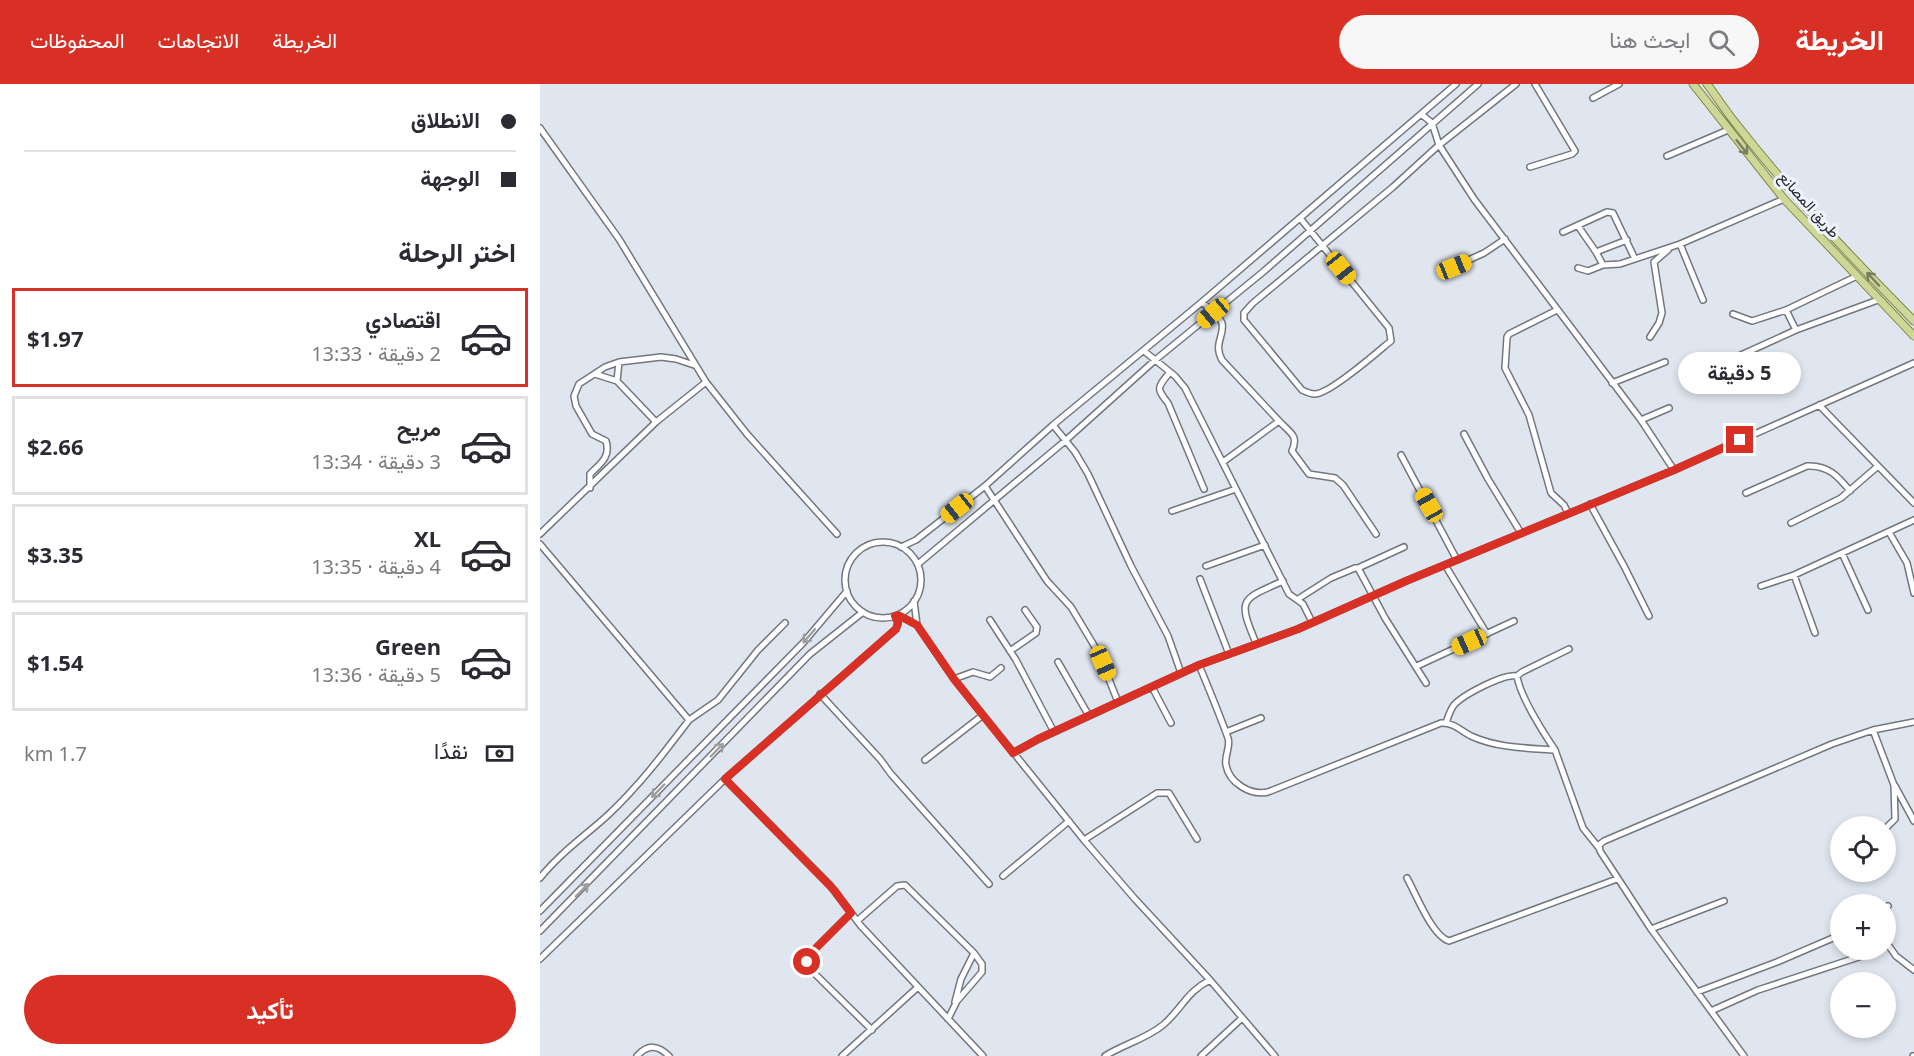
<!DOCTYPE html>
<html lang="ar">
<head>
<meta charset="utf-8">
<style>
	:root { --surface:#fff; --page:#f7f7f7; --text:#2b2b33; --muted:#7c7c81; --line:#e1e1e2; --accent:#d93025 }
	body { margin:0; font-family:"Noto Sans",Vazirmatn,sans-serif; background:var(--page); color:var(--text); direction:rtl; height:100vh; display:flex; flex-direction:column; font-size:22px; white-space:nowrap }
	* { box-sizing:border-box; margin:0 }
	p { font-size:20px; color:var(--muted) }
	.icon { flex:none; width:33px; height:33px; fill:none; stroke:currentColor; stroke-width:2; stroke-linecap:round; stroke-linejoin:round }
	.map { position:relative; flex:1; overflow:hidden; direction:ltr }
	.details { display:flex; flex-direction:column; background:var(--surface); width:540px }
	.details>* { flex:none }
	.banner { display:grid; align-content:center; height:132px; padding:0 24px; background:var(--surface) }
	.controls { position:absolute; left:1290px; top:732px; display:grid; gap:12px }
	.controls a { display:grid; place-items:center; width:66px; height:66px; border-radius:50%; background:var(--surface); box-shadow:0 3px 9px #0003; font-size:30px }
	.end { position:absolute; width:27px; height:27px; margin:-14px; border:8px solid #d93025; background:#fff; box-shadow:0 0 0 3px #fff }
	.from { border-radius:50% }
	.bubble { position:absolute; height:42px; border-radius:21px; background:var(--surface); box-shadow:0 3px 9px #0003; font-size:20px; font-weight:700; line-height:42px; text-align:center; direction:rtl }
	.car { position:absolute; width:18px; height:36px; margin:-18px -9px; border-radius:8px; box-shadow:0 0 4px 2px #0007; background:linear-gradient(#f5c518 24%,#345 0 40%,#f5c518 0 76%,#345 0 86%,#f5c518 0) }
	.banner b { display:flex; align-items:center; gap:21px; height:57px; font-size:22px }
	.banner b+b { border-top:2px solid var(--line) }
	.banner i { width:15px; height:15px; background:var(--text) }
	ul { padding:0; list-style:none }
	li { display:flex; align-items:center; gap:18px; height:99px; margin:0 12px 9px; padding:0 12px; border:3px solid var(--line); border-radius:0px }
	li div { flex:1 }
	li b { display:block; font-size:22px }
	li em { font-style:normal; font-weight:700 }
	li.active { border-color:var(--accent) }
	li>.icon { width:54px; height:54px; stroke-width:1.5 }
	h2 { padding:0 24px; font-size:27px; line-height:72px }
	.pay { display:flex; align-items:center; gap:15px; height:66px; padding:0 24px; font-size:22px }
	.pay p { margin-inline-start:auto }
	.cta { display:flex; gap:12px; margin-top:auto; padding:12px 24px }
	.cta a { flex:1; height:69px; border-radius:36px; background:var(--accent); color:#fff; font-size:24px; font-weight:700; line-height:69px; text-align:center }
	header { display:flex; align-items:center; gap:36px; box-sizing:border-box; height:84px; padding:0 30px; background:var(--accent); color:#fff }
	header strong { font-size:28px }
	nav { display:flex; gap:33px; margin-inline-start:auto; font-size:21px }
	.search { width:420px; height:54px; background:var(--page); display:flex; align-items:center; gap:15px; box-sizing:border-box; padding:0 21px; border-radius:33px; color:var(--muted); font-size:22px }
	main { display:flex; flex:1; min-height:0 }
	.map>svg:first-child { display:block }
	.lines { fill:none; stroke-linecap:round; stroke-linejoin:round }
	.minor-casing { stroke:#72777f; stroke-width:8 }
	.major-casing { stroke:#7e8845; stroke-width:9 }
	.minor { stroke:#fff; stroke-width:5 }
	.major { stroke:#ced798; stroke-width:7 }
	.oneway { stroke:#7a7f61 }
	.oneway2 { stroke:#9d9e9f }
	.route { stroke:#d93025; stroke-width:8 }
	.labels { text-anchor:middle; stroke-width:6; stroke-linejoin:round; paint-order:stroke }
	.street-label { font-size:15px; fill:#25272a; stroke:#eef3fd }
</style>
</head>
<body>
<header>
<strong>الخريطة</strong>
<div class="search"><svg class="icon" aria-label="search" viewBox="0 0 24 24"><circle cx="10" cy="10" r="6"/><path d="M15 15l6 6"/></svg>ابحث هنا</div>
<nav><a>الخريطة</a><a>الاتجاهات</a><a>المحفوظات</a></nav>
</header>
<main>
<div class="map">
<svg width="1374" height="972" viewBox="0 0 1374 972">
	<rect width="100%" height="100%" fill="#e0e6ef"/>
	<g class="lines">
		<g class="minor-casing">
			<path id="minor" d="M1053,14L1079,0
				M881,30L892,39L899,61L934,115L1101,336L1134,386
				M0,44L79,155L166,298L207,350L297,450
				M1127,72L1188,46
				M990,83L1032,70L1035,67L995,0
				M760,134L849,244L851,257L846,261C833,272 789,310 775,310C770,310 766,308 762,306L704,236V229L713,219L853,103L899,61L976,0
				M1038,142L1056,168L1063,181
				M1023,148L1067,128L1073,129L1095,175
				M1140,160L1163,216
				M1056,168L1087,156
				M1038,184L1048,187L1063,181L1080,180L1140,160L1244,115
				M902,188L944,169L965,155
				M662,218C668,224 679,231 682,239C685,251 673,260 682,276L739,337L683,378
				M1017,226L969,250L967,253L965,284L989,331L1011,409L1024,421L1028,429
				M1246,226L1256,246
				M1193,230L1212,237L1246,226L1315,193
				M1110,253L1119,239L1122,229L1114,178L1128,166
				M604,267L635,292L645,304L749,510L763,520L772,538
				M1179,281L1256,246L1338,216
				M630,288C617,304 616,304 628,319L664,405
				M55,290L77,297L116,338
				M77,297L79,278
				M1072,299L1125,278
				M1279,321L1374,419
				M1101,336L1129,324
				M739,337C750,349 759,351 752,367L769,390L795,394L803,401L836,450
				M513,341L535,368L548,390L591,482L628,552L641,589
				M924,350L948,395L981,449
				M861,371L917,476
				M445,402L507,497L531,523L558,568L578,618
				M50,404V390C60,380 71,373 66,357L52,350L36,322L34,312L39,300L65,283L79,278L121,273L136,275L154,281
				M1206,409L1267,382C1288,381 1298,392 1310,407
				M1050,420L1084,482L1109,532
				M632,427L696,405
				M1251,439L1301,414L1338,382
				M1349,448L1367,479L1374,509
				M0,450L116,338L166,298
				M305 496a38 38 0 1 1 76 0a38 38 0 1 1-76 0Z
				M0,460L149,636C124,669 99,702 68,731C45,752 20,769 0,794
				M361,463L376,456L445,402L513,341L662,218L916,0
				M1302,469L1328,526
				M378,480L525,357L614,277L723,188L938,0
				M905,481L947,550
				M666,482L725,461
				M818,484L864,463
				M1254,491L1275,549
				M660,495L689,570
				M1221,502L1254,491L1374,436
				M758,515L791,494L815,484H818L845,534L886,599
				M374,517L377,541L414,595L443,631L544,756L595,815L670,896L735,972
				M358,531L377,541
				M450,536L476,576L514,648
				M716,559C697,514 701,516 743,497
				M470,567L496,549L497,543L485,526
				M518,578L549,632
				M659,581C669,605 679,629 688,654C691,663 684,672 686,681C689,699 711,712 728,708L901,639C913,638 921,647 931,652C957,664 987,664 1015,666L1043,744L1059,764
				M877,582L974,537
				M414,595L433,588L450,593L461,584
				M612,603L631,639
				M280,610L340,675L351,690L449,800
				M149,636L178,616L218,566L245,539
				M906,639C908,633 910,626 914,621C923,611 964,589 977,592
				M1333,646L1354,701L1355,735L1346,744
				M686,648L721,634
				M1015,666C1003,648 980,613 977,592L982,588L1029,565
				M473,669L499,655L659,581L758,545L866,497L1134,386L1374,279
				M385,676L443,631
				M185,695L289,800L321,842L443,972
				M1355,702L1374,737
				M544,756L617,709H629L657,755
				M463,792L529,737
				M867,794C876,810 892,852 909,857L1077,795
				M1346,824L1348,822
				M0,827L263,559L307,507
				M311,829L270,870L267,878L270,885L332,946
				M317,837L357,802L365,801L434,869L442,880V888L417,917L408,935
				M1111,845L1184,817
				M0,847L270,570L323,528
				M1346,858L1356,872L1374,886
				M0,875L185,695L356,545L358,539L355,532
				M1157,908L1237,878L1300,851
				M415,918L421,895L434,869
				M1171,927L1218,906L1337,867
				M97,972C108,960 118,961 129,972
				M302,972L378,903
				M565,972C584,960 606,955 623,941C642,925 646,908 670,896
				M661,972L702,934
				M1204,972L1111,845L1060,767L1059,761L1064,757L1292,660L1333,646L1374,638
				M1373,972H1374"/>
		</g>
		<g class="major-casing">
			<path id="major" d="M1153,0L1244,115L1374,252
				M1167,0C1177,13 1186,28 1197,41C1251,110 1312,174 1374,237"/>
		</g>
		<use href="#minor" class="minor"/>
		<use href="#major" class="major"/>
	</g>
	<defs><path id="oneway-shaft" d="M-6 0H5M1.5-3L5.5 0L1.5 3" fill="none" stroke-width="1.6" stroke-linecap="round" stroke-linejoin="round" transform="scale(1.5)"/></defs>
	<g class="oneway">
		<use href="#oneway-shaft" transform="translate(1202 63) rotate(52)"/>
		<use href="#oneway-shaft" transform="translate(1333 195) rotate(-133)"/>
	</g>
	<g class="oneway2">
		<use href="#oneway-shaft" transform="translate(269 552) rotate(131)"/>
		<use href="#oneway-shaft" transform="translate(177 666) rotate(-46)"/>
		<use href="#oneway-shaft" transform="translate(118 707) rotate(134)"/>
		<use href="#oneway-shaft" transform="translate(42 806) rotate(-46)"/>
	</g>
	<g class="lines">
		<path class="route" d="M267,878L270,870L311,829L294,806L185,695L356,545L358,539L355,532L358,531L377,541L414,595L473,669L498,655L659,581L758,545L866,497L1134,386L1200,356"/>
	</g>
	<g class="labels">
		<g class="street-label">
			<text transform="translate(1269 121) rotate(48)" y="5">طريق المصانع</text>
		</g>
	</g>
</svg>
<div class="controls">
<a><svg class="icon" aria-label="locate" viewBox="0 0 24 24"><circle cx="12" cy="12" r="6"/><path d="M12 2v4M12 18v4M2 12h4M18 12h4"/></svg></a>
<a>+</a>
<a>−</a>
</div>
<i class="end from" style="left:267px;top:878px"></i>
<i class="end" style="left:1200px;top:356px"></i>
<div class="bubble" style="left:1138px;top:268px;width:123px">5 دقيقة</div>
<i class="car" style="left:914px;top:183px;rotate:68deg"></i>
<i class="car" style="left:801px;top:184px;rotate:141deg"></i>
<i class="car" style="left:673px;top:229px;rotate:230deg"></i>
<i class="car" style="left:889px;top:421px;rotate:331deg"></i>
<i class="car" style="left:417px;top:424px;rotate:231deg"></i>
<i class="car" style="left:929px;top:558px;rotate:246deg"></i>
<i class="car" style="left:563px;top:579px;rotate:156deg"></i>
</div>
<section class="details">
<div class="banner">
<b><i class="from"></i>الانطلاق</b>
<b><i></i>الوجهة</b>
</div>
<h2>اختر الرحلة</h2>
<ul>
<li class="active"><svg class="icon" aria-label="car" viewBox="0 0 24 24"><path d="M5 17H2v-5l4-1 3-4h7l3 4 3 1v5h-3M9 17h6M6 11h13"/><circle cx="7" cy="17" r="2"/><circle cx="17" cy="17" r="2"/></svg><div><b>اقتصادي</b><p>2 دقيقة · 13:33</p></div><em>$1.97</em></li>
<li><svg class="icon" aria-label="car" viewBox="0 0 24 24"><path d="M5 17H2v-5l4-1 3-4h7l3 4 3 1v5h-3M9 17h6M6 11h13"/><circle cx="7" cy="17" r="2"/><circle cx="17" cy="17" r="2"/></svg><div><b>مريح</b><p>3 دقيقة · 13:34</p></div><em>$2.66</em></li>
<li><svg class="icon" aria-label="car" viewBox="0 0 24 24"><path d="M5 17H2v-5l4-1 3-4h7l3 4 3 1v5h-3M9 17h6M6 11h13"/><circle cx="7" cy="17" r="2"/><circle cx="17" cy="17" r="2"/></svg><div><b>XL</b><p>4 دقيقة · 13:35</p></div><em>$3.35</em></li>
<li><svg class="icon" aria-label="car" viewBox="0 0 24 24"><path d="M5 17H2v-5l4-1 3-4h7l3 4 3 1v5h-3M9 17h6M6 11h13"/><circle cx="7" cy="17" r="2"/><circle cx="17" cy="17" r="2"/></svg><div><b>Green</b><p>5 دقيقة · 13:36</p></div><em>$1.54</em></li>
</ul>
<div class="pay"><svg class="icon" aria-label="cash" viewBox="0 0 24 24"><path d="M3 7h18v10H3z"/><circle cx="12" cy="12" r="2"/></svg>نقدًا<p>1.7 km</p></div>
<div class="cta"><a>تأكيد</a></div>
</section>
</main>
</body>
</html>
